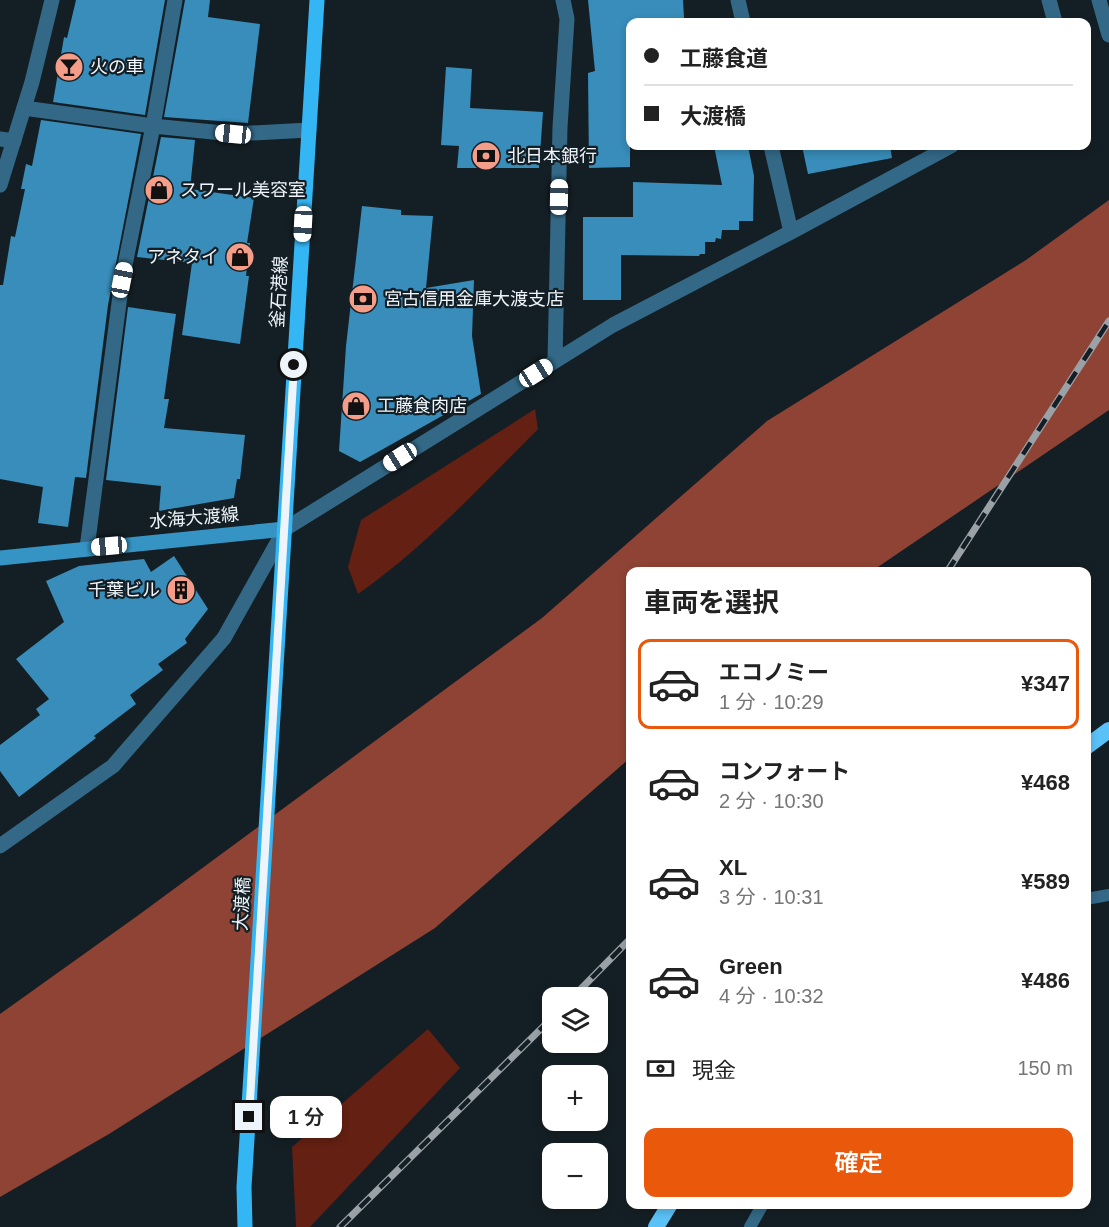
<!DOCTYPE html>
<html lang="ja">
<head>
<meta charset="utf-8">
<style>
	:root { --surface:#fff; --page:#f6f6f6; --text:#222; --muted:#767676; --line:#e0e0e0; --accent:#ea580c }
	body { margin:0; font-family:Helvetica,"Noto Sans JP",sans-serif; background:var(--page); color:var(--text); height:100vh; display:flex; flex-direction:column; font-size:22px; white-space:nowrap }
	* { box-sizing:border-box; margin:0 }
	p { font-size:20px; color:var(--muted) }
	.icon { flex:none; width:33px; height:33px; fill:none; stroke:currentColor; stroke-width:2; stroke-linecap:round; stroke-linejoin:round }
	.map { position:relative; flex:1; overflow:hidden }
	.panel { position:absolute; left:626px; top:567px; width:465px; height:642px; display:flex; flex-direction:column; background:var(--surface); border-radius:12px; box-shadow:0 3px 9px #0003 }
	.panel>* { flex:none }
	.top-card { position:absolute; left:626px; top:18px; width:465px; height:132px; border-radius:12px; box-shadow:0 3px 9px #0003; display:grid; align-content:center; height:132px; padding:0 18px; background:var(--surface) }
	.tools { position:absolute; left:542px; top:987px; display:grid; gap:12px }
	.tools a { display:grid; place-items:center; width:66px; height:66px; border-radius:12px; background:var(--surface); box-shadow:0 3px 9px #0003; font-size:30px }
	.end { position:absolute; width:27px; height:27px; margin:-14px; border:8px solid #eef5fa; background:#111; box-shadow:0 0 0 3px #111 }
	.from { border-radius:50% }
	.bubble { position:absolute; height:42px; border-radius:12px; background:var(--surface); box-shadow:0 3px 9px #0003; font-size:20px; font-weight:600; line-height:42px; text-align:center }
	.car { position:absolute; width:18px; height:36px; margin:-18px -9px; border-radius:8px; box-shadow:0 0 4px 2px #0007; background:linear-gradient(#fff 24%,#345 0 40%,#fff 0 76%,#345 0 86%,#fff 0) }
	.top-card b { display:flex; align-items:center; gap:21px; height:57px; font-size:22px }
	.top-card b+b { border-top:2px solid var(--line) }
	.top-card i { width:15px; height:15px; background:var(--text) }
	ul { padding:0; list-style:none }
	li { display:flex; align-items:center; gap:18px; height:90px; margin:0 12px 9px; padding:0 6px; border:3px solid transparent; border-radius:12px }
	li div { flex:1 }
	li b { display:block; font-size:22px }
	li em { font-style:normal; font-weight:600 }
	li.selected { border-color:var(--accent) }
	li>.icon { width:54px; height:54px; stroke-width:1.5 }
	h2 { padding:0 18px; font-size:27px; line-height:72px }
	.pay { display:flex; align-items:center; gap:15px; height:66px; padding:0 18px; font-size:22px }
	.pay p { margin-inline-start:auto }
	.action { display:flex; gap:12px; margin-top:auto; padding:12px 18px }
	.action a { flex:1; height:69px; border-radius:12px; background:var(--accent); color:#fff; font-size:24px; font-weight:600; line-height:69px; text-align:center }
	.map>svg:first-child { display:block }
	.green { fill:#642012 }
	.water { fill:#8e4334 }
	.building { fill:#388dba }
	.lines { fill:none; stroke-linecap:round; stroke-linejoin:round }
	.service { stroke:#336987; stroke-width:12 }
	.minor { stroke:#336987; stroke-width:15 }
	.tertiary { stroke:#336987; stroke-width:15 }
	.secondary { stroke:#3694c4; stroke-width:15 }
	.primary { stroke:#34b5f4; stroke-width:15 }
	.trunk { stroke:#5bc2f8; stroke-width:16 }
	.rail-casing { stroke:#9aa2a8; stroke-width:7 }
	.rail { stroke:#141f25; stroke-width:4.5; stroke-dasharray:14; stroke-linecap:butt }
	.route { stroke:#eef5fa; stroke-width:8 }
	.labels { text-anchor:middle; stroke-width:4.5; stroke-linejoin:round; paint-order:stroke }
	.poi-label { font-size:18px; fill:#eef5fa; stroke:#141f25; text-anchor:start }
	.street-label { font-size:18px; fill:#eef5fa; stroke:#141f25 }
</style>
</head>
<body>
<div class="map">
<svg width="1109" height="1227" viewBox="0 0 1109 1227">
	<rect width="100%" height="100%" fill="#141f25"/>
	<path class="green" d="M535,409L538,429C480,487 425,547 358,594L348,567L361,520Z
		M428,1029L460,1068L310,1227H296L292,1147Z"/>
	<path class="water" d="M1109,200V410L872,571L630,572V758L435,928L109,1134L0,1197V1014L140,914L542,618L767,421L1026,260Z"/>
	<path class="building" d="M76,0H165L145,115L53,102L64,37L67,38Z
		M185,0H210L208,17L260,24L248,123L164,117Z
		M588,0H683L684,18L630,22V167L589,168L588,73L595,71Z
		M446,67L472,69L470,108L543,112L539,168H457L459,146L441,145Z
		M41,120L141,134L108,305L86,478L75,477L68,527L38,523L43,487L0,479V285H3L11,236L15,237L25,189H21L26,164L32,166Z
		M161,137L195,140L190,189L254,198L247,243H250L246,276H249L240,344L182,335L192,263L137,257Z
		M714,146H748L754,176L753,221H739V230H722L721,239L716,238L715,242H705V254H700L699,256L621,255V300H583V217H633V182L722,185Z
		M802,146H890L892,158L808,174Z
		M362,206L401,210V215L433,216L426,288L474,280L472,336L481,394L360,462L339,451L346,346Z
		M128,307L176,314L164,399H169L164,428L245,435L240,479H237L234,498L159,511L161,486L106,480Z
		M174,556L208,609L185,639L187,643L158,664L163,670L130,695L136,704L94,736L96,738L19,797L0,771V745L40,715L36,709L49,699L16,659L64,622L46,581L79,566L144,559L151,572Z"/>
	<g class="lines">
		<path class="service" d="M1086,899L1109,895
			M750,1227L763,1204"/>
		<path class="minor" d="M738,0L743,22
			M1049,0L1055,22
			M1099,0L1109,35
			M24,108L153,126L233,134L309,130
			M0,139L14,141
			M771,146L791,232
			M555,361L560,127L567,19L563,0
			M87,548L122,280L153,126L175,0
			M0,846L113,766L224,638L285,529L613,325L791,232L951,146"/>
		<path class="tertiary" d="M0,185L32,82L52,0"/>
		<path class="secondary" d="M0,558L285,529"/>
		<path class="primary" d="M245,1227L244,1187L317,0"/>
		<path class="trunk" d="M1086,747L1109,730
			M656,1227L670,1204"/>
		<g class="rail-casing">
			<path id="rail" d="M947,572L1109,321
				M572,998L630,939
				M340,1227L552,1018"/>
		</g>
		<use href="#rail" class="rail"/>
	</g>
	<g class="lines">
		<path class="route" d="M249,1117L294,365"/>
	</g>
	<defs>
		<g id="bar-disc" transform="scale(1.5)"><circle r="9.5" fill="#f49e8a" stroke="#141f25"/><path d="M-6-5H6L.8 .8V4.5H3.5V6h-7V4.5H-.8V.8Z" fill="#111"/></g>
		<g id="bank-disc" transform="scale(1.5)"><circle r="9.5" fill="#f49e8a" stroke="#141f25"/><path d="M-6-4H6V4H-6ZM0-2.3a2.3 2.3 0 1 0 0 4.6a2.3 2.3 0 1 0 0-4.6Z" fill="#111"/></g>
		<g id="shop-disc" transform="scale(1.5)"><circle r="9.5" fill="#f49e8a" stroke="#141f25"/><path d="M-5-2.5h2.3a2.7 3.5 0 0 1 5.4 0H5L5.5 6h-11ZM-1.5-2.5h3a1.5 2.3 0 0 0-3 0Z" fill="#111"/></g>
		<g id="building-disc" transform="scale(1.5)"><circle r="9.5" fill="#f49e8a" stroke="#141f25"/><path d="M-4-6H4V6H1V3H-1V6H-4ZM-2.5-4.3h1.7v1.8h-1.7ZM.8-4.3h1.7v1.8H.8ZM-2.5-1h1.7V.8h-1.7ZM.8-1h1.7V.8H.8Z" fill="#111"/></g>
	</defs>
	<g fill-rule="evenodd">
		<use href="#bar-disc" x="69" y="67"/>
		<use href="#bank-disc" x="486" y="156"/>
		<use href="#shop-disc" x="159" y="190"/>
		<use href="#shop-disc" x="240" y="257"/>
		<use href="#bank-disc" x="363" y="299"/>
		<use href="#shop-disc" x="356" y="406"/>
		<use href="#building-disc" x="181" y="590"/>
	</g>
	<g class="labels">
		<g class="poi-label">
			<text x="90" y="73">火の車</text>
			<text x="507" y="162">北日本銀行</text>
			<text x="180" y="196">スワール美容室</text>
			<text x="219" y="263" text-anchor="end">アネタイ</text>
			<text x="384" y="305">宮古信用金庫大渡支店</text>
			<text x="377" y="412">工藤食肉店</text>
			<text x="160" y="596" text-anchor="end">千葉ビル</text>
		</g>
		<g class="street-label">
			<text transform="translate(279 292) rotate(-87)" y="6">釜石港線</text>
			<text transform="translate(194 518) rotate(-5)" y="6">水海大渡線</text>
			<text transform="translate(242 904) rotate(-87)" y="6">大渡橋</text>
		</g>
	</g>
</svg>
<div class="tools">
<a><svg class="icon" aria-label="layers" viewBox="0 0 24 24"><path d="M12 4l9 5-9 5-9-5zM3 14l9 5 9-5"/></svg></a>
<a>+</a>
<a>−</a>
</div>
<i class="end from" style="left:294px;top:365px"></i>
<i class="end" style="left:249px;top:1117px"></i>
<div class="bubble" style="left:270px;top:1096px;width:72px">1 分</div>
<i class="car" style="left:233px;top:134px;rotate:276deg"></i>
<i class="car" style="left:559px;top:197px;rotate:1deg"></i>
<i class="car" style="left:303px;top:224px;rotate:183deg"></i>
<i class="car" style="left:122px;top:280px;rotate:11deg"></i>
<i class="car" style="left:536px;top:373px;rotate:58deg"></i>
<i class="car" style="left:400px;top:457px;rotate:238deg"></i>
<i class="car" style="left:109px;top:546px;rotate:265deg"></i>
<div class="top-card">
<b><i class="from"></i>工藤食道</b>
<b><i></i>大渡橋</b>
</div>
<section class="panel">
<h2>車両を選択</h2>
<ul>
<li class="selected"><svg class="icon" aria-label="car" viewBox="0 0 24 24"><path d="M5 17H2v-5l4-1 3-4h7l3 4 3 1v5h-3M9 17h6M6 11h13"/><circle cx="7" cy="17" r="2"/><circle cx="17" cy="17" r="2"/></svg><div><b>エコノミー</b><p>1 分 · 10:29</p></div><em>¥347</em></li>
<li><svg class="icon" aria-label="car" viewBox="0 0 24 24"><path d="M5 17H2v-5l4-1 3-4h7l3 4 3 1v5h-3M9 17h6M6 11h13"/><circle cx="7" cy="17" r="2"/><circle cx="17" cy="17" r="2"/></svg><div><b>コンフォート</b><p>2 分 · 10:30</p></div><em>¥468</em></li>
<li><svg class="icon" aria-label="car" viewBox="0 0 24 24"><path d="M5 17H2v-5l4-1 3-4h7l3 4 3 1v5h-3M9 17h6M6 11h13"/><circle cx="7" cy="17" r="2"/><circle cx="17" cy="17" r="2"/></svg><div><b>XL</b><p>3 分 · 10:31</p></div><em>¥589</em></li>
<li><svg class="icon" aria-label="car" viewBox="0 0 24 24"><path d="M5 17H2v-5l4-1 3-4h7l3 4 3 1v5h-3M9 17h6M6 11h13"/><circle cx="7" cy="17" r="2"/><circle cx="17" cy="17" r="2"/></svg><div><b>Green</b><p>4 分 · 10:32</p></div><em>¥486</em></li>
</ul>
<div class="pay"><svg class="icon" aria-label="cash" viewBox="0 0 24 24"><path d="M3 7h18v10H3z"/><circle cx="12" cy="12" r="2"/></svg>現金<p>150 m</p></div>
<div class="action"><a>確定</a></div>
</section>
</div>
</body>
</html>
